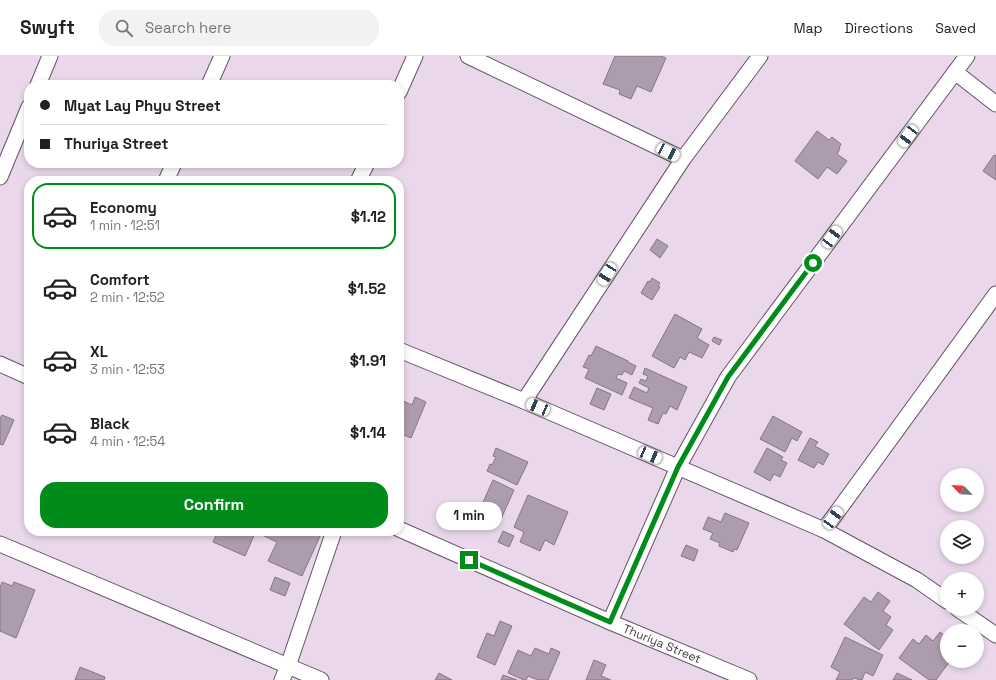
<!DOCTYPE html>
<html lang="en">
<head>
<meta charset="utf-8">
<style>
	:root { --surface:#fff; --page:#f2f2f2; --text:#202124; --muted:#757577; --line:#e0e0e0; --accent:#008b1a }
	body { margin:0; font-family:"Space Grotesk",sans-serif; background:var(--page); color:var(--text); height:100vh; display:flex; flex-direction:column; font-size:15px; white-space:nowrap }
	* { box-sizing:border-box; margin:0 }
	p { font-size:13px; color:var(--muted) }
	.icon { flex:none; width:22px; height:22px; fill:none; stroke:currentColor; stroke-width:2; stroke-linecap:round; stroke-linejoin:round }
	.map { position:relative; flex:1; overflow:hidden }
	.drawer { position:absolute; left:24px; top:120px; width:380px; height:360px; display:flex; flex-direction:column; background:var(--surface); border-radius:16px; box-shadow:0 2px 6px #0003 }
	.drawer>* { flex:none }
	.hud { position:absolute; left:24px; top:24px; width:380px; height:88px; border-radius:16px; box-shadow:0 2px 6px #0003; display:grid; align-content:center; height:88px; padding:0 16px; background:var(--surface) }
	.needle { width:26px; rotate:295deg }
	.buttons { position:absolute; left:940px; top:412px; display:grid; gap:8px }
	.buttons a { display:grid; place-items:center; width:44px; height:44px; border-radius:50%; background:var(--surface); box-shadow:0 2px 6px #0003; font-size:20px }
	.end { position:absolute; width:18px; height:18px; margin:-9px; border:5px solid #008b1a; background:#fff; box-shadow:0 0 0 2px #fff }
	.from { border-radius:50% }
	.bubble { position:absolute; height:28px; border-radius:14px; background:var(--surface); box-shadow:0 2px 6px #0003; font-size:13px; font-weight:700; line-height:28px; text-align:center }
	.car { position:absolute; width:12px; height:24px; margin:-12px -6px; border-radius:5px; box-shadow:0 0 3px 1px #0007; background:linear-gradient(#fff 24%,#345 0 40%,#fff 0 76%,#345 0 86%,#fff 0) }
	.hud b { display:flex; align-items:center; gap:14px; height:38px; font-size:15px }
	.hud b+b { border-top:1px solid var(--line) }
	.hud i { width:10px; height:10px; background:var(--text) }
	ul { padding:7px 0 0; list-style:none }
	li { display:flex; align-items:center; gap:12px; height:66px; margin:0 8px 6px; padding:0 8px; border:2px solid transparent; border-radius:16px }
	li div { flex:1 }
	li b { display:block; font-size:15px }
	li em { font-style:normal; font-weight:700 }
	li.current { border-color:var(--accent) }
	li>.icon { width:36px; height:36px; stroke-width:1.5 }
	.button { display:flex; gap:8px; margin-top:auto; padding:8px 16px }
	.button a { flex:1; height:46px; border-radius:16px; background:var(--accent); color:#fff; font-size:16px; font-weight:700; line-height:46px; text-align:center }
	header { display:flex; align-items:center; gap:24px; box-sizing:border-box; height:56px; padding:0 20px; background:var(--surface); border-bottom:1px solid var(--line) }
	header strong { font-size:19px }
	nav { display:flex; gap:22px; margin-inline-start:auto; font-size:14px }
	.search { width:280px; height:36px; background:var(--page); display:flex; align-items:center; gap:10px; box-sizing:border-box; padding:0 14px; border-radius:16px; color:var(--muted); font-size:15px }
	.map>svg:first-child { display:block }
	.building { fill:#ad9bae; stroke:#867587 }
	.lines { fill:none; stroke-linecap:round; stroke-linejoin:round }
	.minor-casing { stroke:#635364; stroke-width:17 }
	.minor { stroke:#fff; stroke-width:15 }
	.route { stroke:#008b1a; stroke-width:5 }
	.labels { text-anchor:middle; stroke-width:3; stroke-linejoin:round; paint-order:stroke }
	.street-label { font-size:12px; fill:#3d353d; stroke:#f8e4f9 }
</style>
</head>
<body>
<header>
<strong>Swyft</strong>
<div class="search"><svg class="icon" aria-label="search" viewBox="0 0 24 24"><circle cx="10" cy="10" r="6"/><path d="M15 15l6 6"/></svg>Search here</div>
<nav><a>Map</a><a>Directions</a><a>Saved</a></nav>
</header>
<div class="map">
<svg width="996" height="624" viewBox="0 0 996 624">
	<rect width="100%" height="100%" fill="#ead7eb"/>
	<path class="building" d="M615,0H661L666,2L651,36L637,30L631,43L619,38L620,34L603,28Z
		M817,75L829,84L832,81L841,88L839,92L840,93L837,98L847,105L837,118L827,111L818,123L795,105Z
		M994,99L996,100V124L983,115Z
		M93,121L103,125H91Z
		M657,183L668,190L660,202L650,194Z
		M652,222L660,227L658,230L660,231L652,244L641,237L648,225L650,226Z
		M675,258L702,273L697,282L709,289L702,302L689,296L685,304L680,301L674,312L652,300Z
		M714,281L722,284L719,289L712,285Z
		M596,290L628,305V306L636,310L632,319L624,315L622,319L618,318L616,322L627,327L622,339L585,322L589,313L583,311L589,299L591,300Z
		M645,312L687,331L677,354L670,350L666,358L663,357L658,368L648,364L653,352L629,342L634,331L647,337L649,332L639,327L641,323L646,325L648,320L643,318Z
		M597,332L611,338L604,354L590,348Z
		M415,341L426,346L411,382L399,377V343L412,349Z
		M2,359L14,364L3,389L0,388V362Z
		M773,360L802,376L797,385L792,382L785,396L760,383Z
		M810,382L818,386L815,390L829,398L823,409L818,406L814,412L798,404Z
		M496,392L528,406L517,429L487,415L490,408L492,409L496,401L493,400Z
		M767,392L783,401L781,404L787,407L780,421L774,418L770,425L754,416Z
		M493,424L514,434L501,463L480,453Z
		M528,439L568,456L554,489L545,484L540,495L520,486L524,476L514,471Z
		M725,457L749,467L737,494L734,493L733,496L719,490L720,487L710,483L713,477L703,473L708,461L721,466Z
		M215,475H256L245,500L213,486L217,477Z
		M264,475H314L321,478L302,520L268,505L277,486L262,479Z
		M503,475L514,480L509,491L498,486Z
		M686,489L698,494L694,505L681,500Z
		M275,521L290,527L285,540L270,534Z
		M2,526L12,530L14,526L35,534L16,582L0,575V532Z
		M878,536L890,545L883,555L891,561L886,569L893,574L879,594L844,568L864,541L871,546Z
		M500,565L512,570L495,609L477,601L487,577L494,580Z
		M940,576L947,581V592L946,594L947,595V605H950L936,624H929L899,602L913,583L919,588L926,579L933,585Z
		M845,581L883,599L873,620L865,616L862,624L853,622L852,624H836L840,616L831,611Z
		M535,592L549,598L551,592L560,596L548,624H538L528,620L526,624H524L508,617L518,594L531,600Z
		M594,604L606,609L601,620L611,624H586Z
		M80,611L105,621L104,624H75Z
		M439,617L452,624H435Z
		M897,617L912,624H893Z
		M503,619L517,624H501Z"/>
	<g class="lines">
		<g class="minor-casing">
			<g id="minor">
				<path d="M468,0L683,103L760,0"/>
				<path d="M955,16L996,48"/>
				<path d="M38,29L50,0"/>
				<path d="M209,29L222,0"/>
				<path d="M399,36L415,0"/>
				<path d="M0,121L29,51"/>
				<path d="M166,125L174,107"/>
				<path d="M358,125L367,107"/>
				<path d="M399,294L524,345L824,474L917,524L947,545"/>
				<path d="M0,308L29,321"/>
				<path d="M524,345L683,103"/>
				<path id="s1" d="M399,473L610,566L749,624"/>
				<path d="M824,474L996,238"/>
				<path d="M0,488L321,624"/>
				<path d="M958,553L996,579"/>
				<path d="M610,566L678,411L728,321L967,0"/>
				<path d="M282,624L288,610L334,475"/>
			</g>
		</g>
		<use href="#minor" class="minor"/>
	</g>
	<g class="lines">
		<path class="route" d="M469,504L610,566L678,411L728,321L813,207"/>
	</g>
	<g class="labels">
		<g class="street-label">
			<text dy="4" stroke="none"><textPath href="#s1" startOffset="287">Thuriya Street</textPath></text>
		</g>
	</g>
</svg>
<div class="buttons">
<a><svg class="needle" viewBox="-14 -14 28 28"><path d="M0-13l5 13h-10z" fill="#e53935"/><path d="M0 13l5-13h-10z" fill="#757577"/></svg></a>
<a><svg class="icon" aria-label="layers" viewBox="0 0 24 24"><path d="M12 4l9 5-9 5-9-5zM3 14l9 5 9-5"/></svg></a>
<a>+</a>
<a>−</a>
</div>
<i class="end from" style="left:813px;top:207px"></i>
<i class="end" style="left:469px;top:504px"></i>
<div class="bubble" style="left:436px;top:446px;width:66px">1 min</div>
<i class="car" style="left:908px;top:80px;rotate:217deg"></i>
<i class="car" style="left:668px;top:96px;rotate:116deg"></i>
<i class="car" style="left:832px;top:181px;rotate:37deg"></i>
<i class="car" style="left:607px;top:218px;rotate:213deg"></i>
<i class="car" style="left:538px;top:351px;rotate:293deg"></i>
<i class="car" style="left:650px;top:399px;rotate:113deg"></i>
<i class="car" style="left:833px;top:462px;rotate:36deg"></i>
<div class="hud">
<b><i class="from"></i>Myat Lay Phyu Street</b>
<b><i></i>Thuriya Street</b>
</div>
<section class="drawer">
<ul>
<li class="current"><svg class="icon" aria-label="car" viewBox="0 0 24 24"><path d="M5 17H2v-5l4-1 3-4h7l3 4 3 1v5h-3M9 17h6M6 11h13"/><circle cx="7" cy="17" r="2"/><circle cx="17" cy="17" r="2"/></svg><div><b>Economy</b><p>1 min · 12:51</p></div><em>$1.12</em></li>
<li><svg class="icon" aria-label="car" viewBox="0 0 24 24"><path d="M5 17H2v-5l4-1 3-4h7l3 4 3 1v5h-3M9 17h6M6 11h13"/><circle cx="7" cy="17" r="2"/><circle cx="17" cy="17" r="2"/></svg><div><b>Comfort</b><p>2 min · 12:52</p></div><em>$1.52</em></li>
<li><svg class="icon" aria-label="car" viewBox="0 0 24 24"><path d="M5 17H2v-5l4-1 3-4h7l3 4 3 1v5h-3M9 17h6M6 11h13"/><circle cx="7" cy="17" r="2"/><circle cx="17" cy="17" r="2"/></svg><div><b>XL</b><p>3 min · 12:53</p></div><em>$1.91</em></li>
<li><svg class="icon" aria-label="car" viewBox="0 0 24 24"><path d="M5 17H2v-5l4-1 3-4h7l3 4 3 1v5h-3M9 17h6M6 11h13"/><circle cx="7" cy="17" r="2"/><circle cx="17" cy="17" r="2"/></svg><div><b>Black</b><p>4 min · 12:54</p></div><em>$1.14</em></li>
</ul>
<div class="button"><a>Confirm</a></div>
</section>
</div>
</body>
</html>
